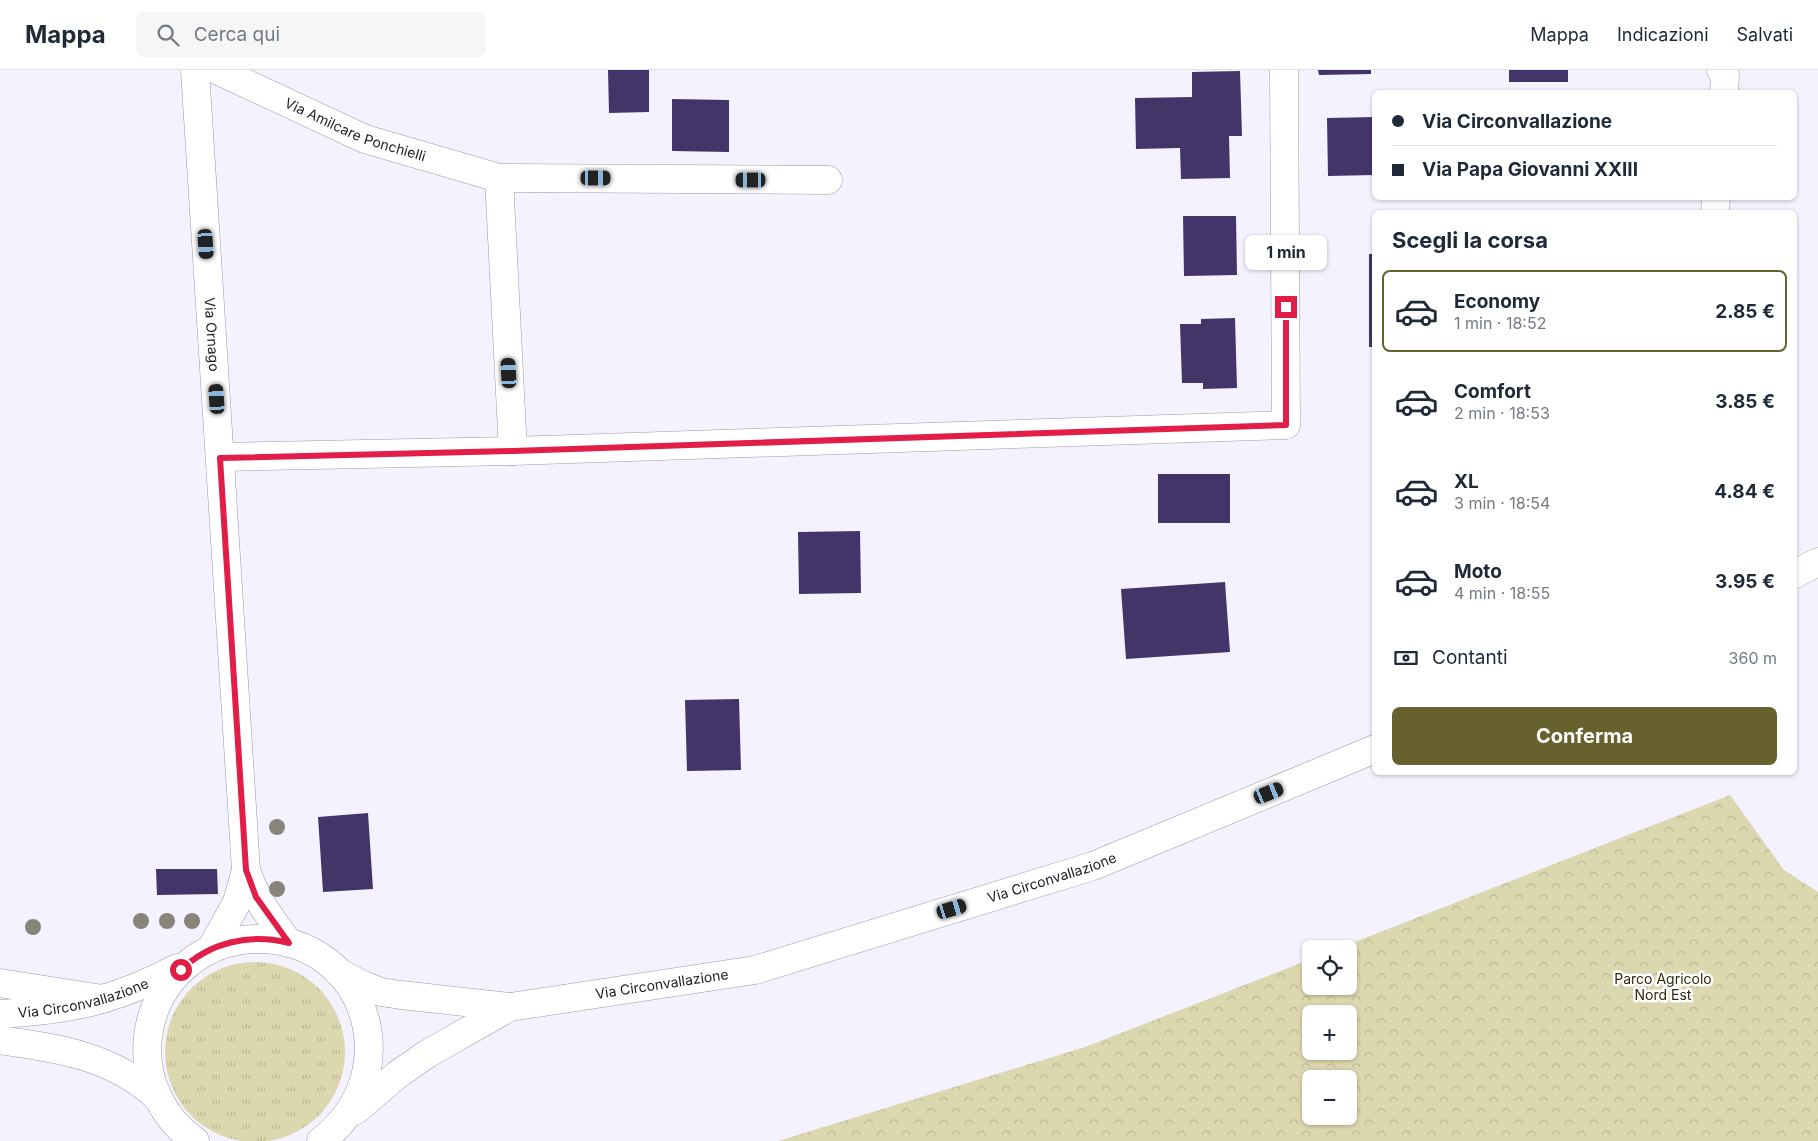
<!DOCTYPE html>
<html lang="it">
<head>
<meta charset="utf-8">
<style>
	:root { --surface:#fff; --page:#f6f6f7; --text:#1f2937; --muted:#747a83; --line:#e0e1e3; --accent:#67612d }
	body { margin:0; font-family:Inter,sans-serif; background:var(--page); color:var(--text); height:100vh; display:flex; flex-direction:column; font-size:19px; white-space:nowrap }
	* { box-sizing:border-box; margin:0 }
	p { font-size:16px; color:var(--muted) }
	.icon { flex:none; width:28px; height:28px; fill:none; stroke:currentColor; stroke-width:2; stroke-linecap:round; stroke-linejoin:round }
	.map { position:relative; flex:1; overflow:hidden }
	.sheet { position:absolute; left:1372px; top:140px; width:425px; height:565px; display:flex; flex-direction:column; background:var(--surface); border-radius:8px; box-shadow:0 1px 4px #0004 }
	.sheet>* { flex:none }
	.hud { position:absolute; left:1372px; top:20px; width:425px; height:110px; border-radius:8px; box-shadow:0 1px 4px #0004; display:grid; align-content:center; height:110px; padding:0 20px; background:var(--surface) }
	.controls { position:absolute; left:1302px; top:870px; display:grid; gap:10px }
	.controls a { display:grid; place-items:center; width:55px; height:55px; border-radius:8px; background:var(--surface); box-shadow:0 1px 4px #0004; font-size:25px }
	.end { position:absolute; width:22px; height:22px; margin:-11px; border:6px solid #e11d48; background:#fff; box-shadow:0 0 0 2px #fff }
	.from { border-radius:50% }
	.bubble { position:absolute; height:35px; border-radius:8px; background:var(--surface); box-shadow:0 1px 4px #0004; font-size:16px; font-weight:700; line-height:35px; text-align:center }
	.car { position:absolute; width:15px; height:30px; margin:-15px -8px; border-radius:6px; box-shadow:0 0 4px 1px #0007; background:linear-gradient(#222 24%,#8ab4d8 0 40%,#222 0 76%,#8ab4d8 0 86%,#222 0) }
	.hud b { display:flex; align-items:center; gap:18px; height:48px; font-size:19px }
	.hud b+b { border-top:1px solid var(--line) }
	.hud i { width:12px; height:12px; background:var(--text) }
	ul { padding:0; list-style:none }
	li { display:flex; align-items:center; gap:15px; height:82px; margin:0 10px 8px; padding:0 10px; border:2px solid transparent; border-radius:8px }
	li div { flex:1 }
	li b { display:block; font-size:19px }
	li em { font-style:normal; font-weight:700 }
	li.current { border-color:var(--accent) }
	li>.icon { width:45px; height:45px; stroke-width:1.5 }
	h2 { padding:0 20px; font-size:22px; line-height:60px }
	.pay { display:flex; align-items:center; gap:12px; height:55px; padding:0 20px; font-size:19px }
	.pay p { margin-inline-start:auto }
	.cta { display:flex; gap:10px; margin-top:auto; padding:10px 20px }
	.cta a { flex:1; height:58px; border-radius:8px; background:var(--accent); color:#fff; font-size:20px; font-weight:700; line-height:58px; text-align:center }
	header { display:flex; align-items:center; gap:30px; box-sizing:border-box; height:70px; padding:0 25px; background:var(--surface); border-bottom:1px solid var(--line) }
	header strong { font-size:24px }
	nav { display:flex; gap:28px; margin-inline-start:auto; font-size:18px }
	.search { width:350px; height:45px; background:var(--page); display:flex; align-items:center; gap:12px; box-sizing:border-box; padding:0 18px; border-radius:8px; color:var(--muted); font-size:19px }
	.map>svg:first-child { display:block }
	.grass { fill:url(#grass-tufts) }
	.park { fill:url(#park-crowns); fill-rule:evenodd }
	.building { fill:#433568 }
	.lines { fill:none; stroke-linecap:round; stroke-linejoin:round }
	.minor-casing { stroke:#9b97ab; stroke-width:29 }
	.major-casing { stroke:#9b97ab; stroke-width:29 }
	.minor { stroke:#fff; stroke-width:28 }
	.major { stroke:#fff; stroke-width:28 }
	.tree { fill:#878479 }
	.route { stroke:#e11d48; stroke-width:6 }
	.labels { text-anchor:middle; stroke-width:5; stroke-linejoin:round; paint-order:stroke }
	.street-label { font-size:14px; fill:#1e1d24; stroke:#fff }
	.park-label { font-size:14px; fill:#2d2a0b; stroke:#fff }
</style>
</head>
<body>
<header>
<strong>Mappa</strong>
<div class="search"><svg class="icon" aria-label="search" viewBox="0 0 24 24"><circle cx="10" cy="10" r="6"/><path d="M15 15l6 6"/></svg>Cerca qui</div>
<nav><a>Mappa</a><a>Indicazioni</a><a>Salvati</a></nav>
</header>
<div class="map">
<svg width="1818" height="1071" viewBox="0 0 1818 1071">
	<defs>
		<pattern id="grass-tufts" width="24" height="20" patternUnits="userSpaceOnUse" patternTransform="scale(1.25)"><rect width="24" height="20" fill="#dbd7ae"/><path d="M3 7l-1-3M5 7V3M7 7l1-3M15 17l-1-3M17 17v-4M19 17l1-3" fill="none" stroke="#bcb896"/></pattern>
		<pattern id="park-crowns" width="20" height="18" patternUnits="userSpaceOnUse" patternTransform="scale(1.25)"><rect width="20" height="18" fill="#dbd7ae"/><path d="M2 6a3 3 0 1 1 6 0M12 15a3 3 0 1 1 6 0" fill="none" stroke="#bcb896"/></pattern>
	</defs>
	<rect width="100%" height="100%" fill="#f4f2ff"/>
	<path class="grass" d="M165 982a90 90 0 1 1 180 0a90 90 0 1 1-180 0Z"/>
	<path class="park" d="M1730,725L1784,800L1818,822V1071H778L1085,977L1311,889V916H1349V879H1337ZM1311,944H1349V981H1311ZM1311,1009H1349V1046H1311Z"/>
	<path class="building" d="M608,0H649V42L609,43Z
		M1318,0H1371V4L1319,5Z
		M1509,0H1568V12H1509Z
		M1240,1L1242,66H1229L1230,108L1181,109L1180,78L1136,79L1135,28L1192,27V2Z
		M672,29L729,30V82L672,81Z
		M1375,47V105L1328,106L1327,48Z
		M1183,146H1236L1237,205L1184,206Z
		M1369,184H1375V277H1369Z
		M1235,248L1237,318L1203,319V313H1182L1180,254H1201V249Z
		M1158,404H1230V453H1158Z
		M860,461L861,523L799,524L798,462Z
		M1225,512L1230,582L1126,589L1121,519Z
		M739,629L741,700L687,701L685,630Z
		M368,743L373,819L323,822L318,747Z
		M156,799H217L218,824L157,825Z"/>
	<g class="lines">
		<g class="minor-casing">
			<g id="minor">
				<path id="s1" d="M195,0L246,800C255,828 271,849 289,873"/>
				<path id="s2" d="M217,0L365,69L499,108L828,110"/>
				<path d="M1721,0L1725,6L1724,22"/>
				<path d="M499,108L513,381"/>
				<path d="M1715,142L1716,128"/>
				<path d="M221,387L513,381L1286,355L1284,0"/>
				<path d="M211,879L237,832L246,800"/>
				<path d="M0,913L103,929"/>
			</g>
		</g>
		<g class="major-casing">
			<g id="major">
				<path d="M1795,504L1818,492"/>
				<path id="s3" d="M338,902L363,915L381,922L401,925L510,937L755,900L1093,796L1375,679"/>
				<path id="s4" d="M0,944C70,940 115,931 177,898"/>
				<path d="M0,970C58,978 113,986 158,1028"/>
				<path d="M356,1040L397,1005L427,984L510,937"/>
				<path d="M195,1071C162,1048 143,1008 148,967C151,938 166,911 189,893C209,877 233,869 258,869C368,869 409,1004 321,1071"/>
			</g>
		</g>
		<use href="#minor" class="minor"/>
		<use href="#major" class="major"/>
	</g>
	<g class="tree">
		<circle cx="277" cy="757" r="8"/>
		<circle cx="277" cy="819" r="8"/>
		<circle cx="141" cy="851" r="8"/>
		<circle cx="167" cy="851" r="8"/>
		<circle cx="192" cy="851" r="8"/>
		<circle cx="33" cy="857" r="8"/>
	</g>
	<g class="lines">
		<path class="route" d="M181,900C210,872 251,863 289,873L256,827L246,800L220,388L513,381L1286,355V237"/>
	</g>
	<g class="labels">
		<g class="street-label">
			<text dy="5" stroke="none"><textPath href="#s2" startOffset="151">Via Amilcare Ponchielli</textPath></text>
			<text dy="5" stroke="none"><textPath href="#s1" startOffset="265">Via Ornago</textPath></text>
			<text dy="5" stroke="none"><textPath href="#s3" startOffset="736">Via Circonvallazione</textPath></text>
			<text dy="5" stroke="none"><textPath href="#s3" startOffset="331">Via Circonvallazione</textPath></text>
			<text dy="5" stroke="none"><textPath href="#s4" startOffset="85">Via Circonvallazione</textPath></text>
		</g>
		<g class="park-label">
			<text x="1663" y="914">Parco Agricolo<tspan x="1663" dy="16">Nord Est</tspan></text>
		</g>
	</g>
</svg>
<div class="controls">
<a><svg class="icon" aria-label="locate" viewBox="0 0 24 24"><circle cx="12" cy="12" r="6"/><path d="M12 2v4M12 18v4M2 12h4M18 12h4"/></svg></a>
<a>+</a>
<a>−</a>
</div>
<i class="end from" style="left:181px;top:900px"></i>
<i class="end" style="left:1286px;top:237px"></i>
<div class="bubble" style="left:1245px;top:165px;width:82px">1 min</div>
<i class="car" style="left:596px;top:108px;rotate:90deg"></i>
<i class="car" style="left:751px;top:110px;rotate:270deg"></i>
<i class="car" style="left:206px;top:174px;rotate:176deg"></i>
<i class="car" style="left:509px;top:303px;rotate:357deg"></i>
<i class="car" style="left:217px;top:329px;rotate:356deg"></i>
<i class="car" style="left:1269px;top:723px;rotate:68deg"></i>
<i class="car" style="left:952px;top:839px;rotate:73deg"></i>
<div class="hud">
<b><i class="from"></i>Via Circonvallazione</b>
<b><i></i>Via Papa Giovanni XXIII</b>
</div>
<section class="sheet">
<h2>Scegli la corsa</h2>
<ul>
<li class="current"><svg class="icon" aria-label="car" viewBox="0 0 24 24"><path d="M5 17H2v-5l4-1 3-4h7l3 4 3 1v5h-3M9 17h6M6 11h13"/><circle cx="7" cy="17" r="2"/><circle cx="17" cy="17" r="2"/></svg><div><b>Economy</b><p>1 min · 18:52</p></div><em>2.85 €</em></li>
<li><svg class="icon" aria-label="car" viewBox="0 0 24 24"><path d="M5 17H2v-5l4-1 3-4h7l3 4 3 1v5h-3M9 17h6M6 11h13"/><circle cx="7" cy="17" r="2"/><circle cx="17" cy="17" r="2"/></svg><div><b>Comfort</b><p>2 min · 18:53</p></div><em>3.85 €</em></li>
<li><svg class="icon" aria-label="car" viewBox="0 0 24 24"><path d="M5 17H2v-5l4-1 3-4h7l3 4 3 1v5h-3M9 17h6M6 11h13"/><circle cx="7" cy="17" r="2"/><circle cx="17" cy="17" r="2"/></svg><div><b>XL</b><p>3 min · 18:54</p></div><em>4.84 €</em></li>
<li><svg class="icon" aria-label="car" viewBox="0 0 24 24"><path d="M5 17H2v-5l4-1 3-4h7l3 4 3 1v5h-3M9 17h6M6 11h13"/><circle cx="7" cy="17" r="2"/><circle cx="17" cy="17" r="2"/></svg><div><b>Moto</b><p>4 min · 18:55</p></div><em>3.95 €</em></li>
</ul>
<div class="pay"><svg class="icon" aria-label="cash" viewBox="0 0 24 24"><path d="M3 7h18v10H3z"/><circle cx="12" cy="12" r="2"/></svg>Contanti<p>360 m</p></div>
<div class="cta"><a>Conferma</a></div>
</section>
</div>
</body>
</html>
